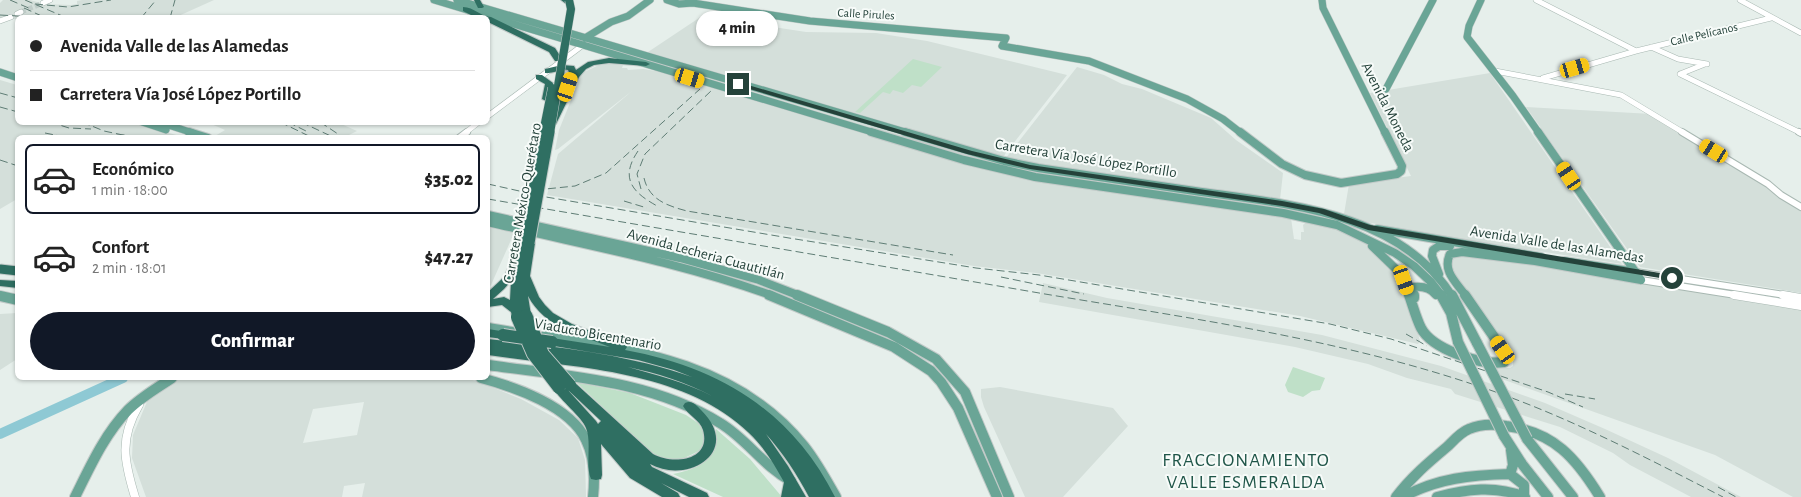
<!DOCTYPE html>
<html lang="es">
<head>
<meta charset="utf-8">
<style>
	:root { --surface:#fff; --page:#f2f2f2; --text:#222; --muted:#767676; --line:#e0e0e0; --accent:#111827 }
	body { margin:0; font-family:"Alegreya Sans",sans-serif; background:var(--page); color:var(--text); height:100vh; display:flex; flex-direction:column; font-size:19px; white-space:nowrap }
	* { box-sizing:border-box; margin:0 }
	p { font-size:16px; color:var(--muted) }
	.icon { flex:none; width:28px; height:28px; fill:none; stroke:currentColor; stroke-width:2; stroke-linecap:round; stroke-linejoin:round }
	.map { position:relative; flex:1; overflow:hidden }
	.details { position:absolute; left:15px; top:135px; width:475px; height:245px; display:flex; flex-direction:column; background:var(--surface); border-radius:8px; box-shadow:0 1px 4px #0004 }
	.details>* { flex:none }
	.hud { position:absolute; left:15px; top:15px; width:475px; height:110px; border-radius:8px; box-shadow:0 1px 4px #0004; display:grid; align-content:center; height:110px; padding:0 15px; background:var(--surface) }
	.end { position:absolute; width:22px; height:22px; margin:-11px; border:6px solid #24423a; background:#fff; box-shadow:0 0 0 2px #fff }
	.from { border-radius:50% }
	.bubble { position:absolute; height:35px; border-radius:18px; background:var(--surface); box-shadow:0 1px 4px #0004; font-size:16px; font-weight:800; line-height:35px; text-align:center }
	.car { position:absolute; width:15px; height:30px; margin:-15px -8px; border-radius:6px; box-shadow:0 0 4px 1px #0007; background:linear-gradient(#f5c518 24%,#345 0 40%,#f5c518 0 76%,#345 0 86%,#f5c518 0) }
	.hud b { display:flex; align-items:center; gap:18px; height:48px; font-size:19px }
	.hud b+b { border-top:1px solid var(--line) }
	.hud i { width:12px; height:12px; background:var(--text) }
	ul { padding:9px 0 0; list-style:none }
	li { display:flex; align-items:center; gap:15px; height:70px; margin:0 10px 8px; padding:0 5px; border:2px solid transparent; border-radius:8px }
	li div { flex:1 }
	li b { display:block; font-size:19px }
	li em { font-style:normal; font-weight:800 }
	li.on { border-color:var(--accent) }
	li>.icon { width:45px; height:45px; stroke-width:1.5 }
	.cta { display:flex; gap:10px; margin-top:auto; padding:10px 15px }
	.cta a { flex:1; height:58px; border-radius:30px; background:var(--accent); color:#fff; font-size:20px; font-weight:800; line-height:58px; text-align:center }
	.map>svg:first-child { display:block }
	.built { fill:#d4dfda; fill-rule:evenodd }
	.green { fill:#bfe0c8 }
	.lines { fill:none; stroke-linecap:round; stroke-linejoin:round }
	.river { stroke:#8ec9d4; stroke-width:10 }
	.minor-tunnel { stroke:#bfccc8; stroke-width:5; stroke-dasharray:5 2.5; stroke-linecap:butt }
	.minor-far2-casing { stroke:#a8b8b2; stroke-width:6 }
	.minor-far1-casing { stroke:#a8b8b2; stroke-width:8 }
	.minor-casing { stroke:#a8b8b2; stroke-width:9 }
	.major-far2-casing { stroke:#c2cac8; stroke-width:8 }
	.major-far1-casing { stroke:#c2cac8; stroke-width:10 }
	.major-casing { stroke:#c2cac8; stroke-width:12 }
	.highway-casing { stroke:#c2cac8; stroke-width:2 }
	.minor-far2 { stroke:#fff; stroke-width:5 }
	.minor-far1 { stroke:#fff; stroke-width:6 }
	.minor { stroke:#fff; stroke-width:8 }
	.major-far2 { stroke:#6aa596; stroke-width:7 }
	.major-far1 { stroke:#6aa596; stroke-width:8 }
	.major { stroke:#6aa596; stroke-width:10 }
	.highway { fill:#2f6f62; fill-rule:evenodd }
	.rail { stroke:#5f7d75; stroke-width:1; stroke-dasharray:8 4; stroke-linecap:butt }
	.major-bridge-casing { stroke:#c2cac8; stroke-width:12; stroke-linecap:butt }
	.highway-bridge-far2-casing { stroke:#c2cac8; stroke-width:9; stroke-linecap:butt }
	.highway-bridge-far1-casing { stroke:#c2cac8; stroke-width:11; stroke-linecap:butt }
	.highway-bridge-casing { stroke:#c2cac8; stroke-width:14; stroke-linecap:butt }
	.major-bridge { stroke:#6aa596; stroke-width:10 }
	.highway-bridge-far2 { stroke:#2f6f62; stroke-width:8 }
	.highway-bridge-far1 { stroke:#2f6f62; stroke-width:9 }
	.highway-bridge { stroke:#2f6f62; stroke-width:12 }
	.route { fill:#24423a }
	.labels { text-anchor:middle; stroke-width:4; stroke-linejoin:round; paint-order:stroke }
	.far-street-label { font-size:12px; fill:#24423a; stroke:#f7fbf9 }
	.street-label { font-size:15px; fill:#24423a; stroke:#f7fbf9 }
	.near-neighbourhood-label { font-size:19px; letter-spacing:1px; fill:#1f5548; stroke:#f7fbf9 }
</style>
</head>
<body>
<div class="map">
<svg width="1801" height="497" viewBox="0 0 1801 497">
	<rect width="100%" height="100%" fill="#e6efeb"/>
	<path class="built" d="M3,0H30L44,4L71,5L77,4V1L82,0H214L174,18H18L17,19L0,18V3Z
		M702,16L806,32L876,33L927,41L1067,75L1005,154L1000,172L1163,200L1291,218L1294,239L1301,240V232H1304L1303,225L1308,220L1339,229L1369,244L1398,273L1407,295L1420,341L1418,344L1300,316L1036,273L974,266L547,195L558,154L632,91L558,149L555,150L559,130L582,73L599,65L613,63L623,65L622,68H627L628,70L643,69L656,71L668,61L645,54Z
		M1077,67L1104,75L1122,84L1142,89L1211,118L1236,140L1283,173L1280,200L1046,168L1005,159Z
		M1490,73L1622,264L1441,236L1355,220L1344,214L1349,184L1411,176L1370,93Z
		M0,80L17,85L18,122L135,123L183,137L18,138L17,199L0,209Z
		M1526,107L1652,114L1770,187L1801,209V293L1640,267Z
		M209,123H339L357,131L349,135L352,138L220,137L215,136L225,130Z
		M488,226L515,231L491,285L488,288Z
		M1466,254L1801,309V497H1793L1715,455L1499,378L1495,368H1510L1513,366V357L1453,271L1451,259L1455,255Z
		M1043,283L1107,298L1322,335L1441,366L1545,403L1605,429L1668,458L1741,497H1691L1630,465L1613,453L1560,427L1455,394L1451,389L1407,378L1368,364L1295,347L1039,302Z
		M17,313V359L0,370V314Z
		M178,378H463L477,381L521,399L559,420L578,438L585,460L586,497H362L365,483L344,486L342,497H146L132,458L133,435L149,397ZM364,402L357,435L303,443L313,409Z
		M1000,387L1113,408L1128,426L1063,497H1025L984,407L981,397V389Z"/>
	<path class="green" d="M913,59L942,67L921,87L912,85L903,93L893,90L890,94L883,92L860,113L855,112Z
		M1293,367L1325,378L1320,390L1312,391L1303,397L1288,392L1285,385Z
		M576,382L630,393L686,415L698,423L704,432V443L699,451L678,461L656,457Z
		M716,429L750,459L782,497H723L673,474C701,468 717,460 716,429Z"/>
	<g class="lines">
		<path class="river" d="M0,434L123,378"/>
		<path class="minor-tunnel" d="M21,12L43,3"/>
		<g class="minor-far2-casing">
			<path id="minor-far2" d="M1536,0L1636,51
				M1740,0L1801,33
				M43,3L50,0
				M17,14L21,12
				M0,21L11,17
				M1651,47L1678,59L1707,64
				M1495,71L1621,95L1684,133
				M1680,74L1801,133
				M1680,74L1705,64
				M1543,78L1636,51L1771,18
				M488,116L583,45
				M465,133L479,122"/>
		</g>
		<g class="minor-far1-casing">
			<path id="minor-far1" d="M1682,132L1768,184L1781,195L1801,207
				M1799,132L1801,133
				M459,138L467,132
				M1636,272L1791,296
				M1641,280L1742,296"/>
		</g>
		<g class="minor-casing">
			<path id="minor" d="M1734,295L1801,306
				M1783,295L1801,298
				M135,497C124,461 119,439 139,405"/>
		</g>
		<g class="major-far2-casing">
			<path id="major-far2" d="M434,0L875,133
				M457,0L909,133
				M667,0L679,4L693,3L810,21L1006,38L1002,46L1089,61L1187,99L1223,119L1241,133
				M1322,0L1323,8L1385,133
				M1481,0L1469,26L1467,37L1513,96L1539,133
				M585,38L611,22L628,16L650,0
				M0,72L18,78
				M1386,89L1433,0
				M142,122L166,130
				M159,122L193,133"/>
		</g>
		<g class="major-far1-casing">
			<path id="major-far1" d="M189,132L208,138
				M871,132L964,160L1035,177L1283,213L1337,225L1395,253L1414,266L1431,282L1442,296
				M905,132L1004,161L1038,168C1090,176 1143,183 1195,191C1286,204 1398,211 1452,296
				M1240,132L1282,164L1305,175L1341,183L1397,174L1401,171L1402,166L1385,132
				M1538,132L1641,280
				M488,215L680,258L759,280L800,296
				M488,222C583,245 681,262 773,296
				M1377,229L1541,257
				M1372,246L1401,274L1409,296
				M1564,261L1636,272
				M1439,274L1432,256L1433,250L1439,246H1450
				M1414,296L1413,287C1422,286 1430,287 1436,295
				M1466,296C1456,282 1442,271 1450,254L1462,252L1535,261L1641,280"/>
		</g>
		<g class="major-casing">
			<path id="major" d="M769,295L894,347L931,371L941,382L958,408L997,497
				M797,295L888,332L936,359L965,392L1009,497
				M1409,295C1413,306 1416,318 1421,328C1432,349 1481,366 1504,362L1506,357L1503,350L1465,295
				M1414,295V298
				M1441,295L1451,313L1458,342
				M1452,295L1477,343
				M0,296L18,300
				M488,328L512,332
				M545,336C640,350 740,366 804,446C816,461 826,479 836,497
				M488,365C566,376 651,380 720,423C747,439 763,466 791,481
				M481,378C515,387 570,406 586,440C595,458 595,478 593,497
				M1504,436L1522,464L1548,497
				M1527,439L1573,497
				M1510,474L1513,465L1511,450
				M75,497C90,467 104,435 128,410C141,397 157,388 172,378
				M1396,497C1411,477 1429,462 1448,446C1454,440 1461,432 1469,429C1480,424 1494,424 1506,426C1554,432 1576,458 1600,497
				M1403,497C1437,478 1472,475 1510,474L1524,485V496
				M1437,497C1467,489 1495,485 1525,497"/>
		</g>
		<g class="highway-casing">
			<path id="highway" d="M474,0H480L484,7L482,8H478Z
				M561,0H568V1L565,3Z
				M463,7C474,7 481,17 491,17L555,48L562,59L561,61H555L549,52L488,22V18H477L463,11Z
				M609,58L646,62L650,64L646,66L609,63L594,65L586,69L579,77L557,122L556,124H550L549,122L561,99L569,72L568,70C560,69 553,74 545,73V69L562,65L574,66L576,70L588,62Z
				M536,75H542L553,83L549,101H546L542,99L545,84L536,79Z
				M523,238L528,240L534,241L535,243L530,276L539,297L545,305L553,313L572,324L625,344L627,347L625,350C718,367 791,410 835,497H809C797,474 783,453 766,434L788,466L806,497H781L784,482C774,464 764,447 749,433C683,369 573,368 488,355V339C557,347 626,354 692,377L674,370L638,360L548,345L546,342L548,339L552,338L610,347C579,334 545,328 528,296L531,315L530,318H522L517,321L513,320L511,312L502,305L488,307V292L504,277L511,262L515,261L518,241ZM511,281L510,300L504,297L493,299L504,289ZM628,367C656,373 686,382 712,396C685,382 656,375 628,367Z
				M0,280L18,281V288L0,286Z
				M488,329L507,332L509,335L507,338L503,339L488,337Z
				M570,381L574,382L653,454C672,465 712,461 703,430C700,420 688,415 683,406L685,403C692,400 696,405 701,410C743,451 688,485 650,464L652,467L707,493L709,497H689L661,483L678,493L680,497H662L630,478L601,444L602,475L601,479L596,480L591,479C585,466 592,442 586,428C582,417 560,400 553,388L555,385L559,384L566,388L564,385L566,382ZM567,389L601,421L598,424L596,421Z"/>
		</g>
		<use href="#minor-far2" class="minor-far2"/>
		<use href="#minor-far1" class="minor-far1"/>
		<use href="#minor" class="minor"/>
		<use href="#major-far2" class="major-far2"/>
		<use href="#major-far1" class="major-far1"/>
		<use href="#major" class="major"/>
		<use href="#highway" class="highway"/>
		<path class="rail" d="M10,0L31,9
			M25,0L67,18
			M35,4L68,7L111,0
			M24,8L46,18
			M0,15L36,17
			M141,18L156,0
			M170,18L175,0
			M0,93L18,98
			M0,107L18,112
			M50,122L69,128L91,129
			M82,122L104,131L137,138
			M280,122L313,138
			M288,122L306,131
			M301,122L335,138
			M320,122L344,138
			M45,133L65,137L126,135
			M638,151C619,179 633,193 659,207
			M0,160L18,166
			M644,178C649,200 668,206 687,211L953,255
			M488,184L546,197L789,238L976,268L1039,275L1330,324L1391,339L1548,392L1583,407
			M641,189L637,174L645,154L712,90
			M536,190L575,186L606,173L700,89
			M488,199C674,231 859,262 1045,294C1188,318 1334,338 1472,384C1559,412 1641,455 1723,497
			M624,201L647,208
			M1001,277L1084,294
			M1406,334L1427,346
			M1565,394L1595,399
			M1718,487L1736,497"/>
		<g class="major-bridge-casing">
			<path id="major-bridge" d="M1458,342L1504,436
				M1477,343L1527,439"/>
		</g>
		<g class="highway-bridge-far2-casing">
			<path id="highway-bridge-far2" d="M543,133L552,88
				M550,133L571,9L569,0"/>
		</g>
		<g class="highway-bridge-far1-casing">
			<path id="highway-bridge-far1" d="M523,241L544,132
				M530,243L550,132
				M0,269L18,271"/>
		</g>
		<g class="highway-bridge-casing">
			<path id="highway-bridge" d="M526,315L543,354L570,385
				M517,317L533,354L559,388
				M503,335L552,342"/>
		</g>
		<use href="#major-bridge" class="major-bridge"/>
		<use href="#highway-bridge-far2" class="highway-bridge-far2"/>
		<use href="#highway-bridge-far1" class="highway-bridge-far1"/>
		<use href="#highway-bridge" class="highway-bridge"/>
	</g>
	<path class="route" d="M738,82L972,151L1030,165L1282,201L1324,209L1370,225L1672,275L1677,278L1672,280L1368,230L1319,213L1282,206L1030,169L967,154L736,85L735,84Z"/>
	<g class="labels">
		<g class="far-street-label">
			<text transform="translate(866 14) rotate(3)" y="4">Calle Pirules</text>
			<text transform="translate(1704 34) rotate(-13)" y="4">Calle Pelícanos</text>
		</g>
		<g class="street-label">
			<text transform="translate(1388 107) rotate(63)" y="5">Avenida Moneda</text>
			<text transform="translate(1086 158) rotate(9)" y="5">Carretera Vía José López Portillo</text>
			<text transform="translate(522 203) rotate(-80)" y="5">Carretera México-Querétaro</text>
			<text transform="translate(1557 244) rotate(9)" y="5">Avenida Valle de las Alamedas</text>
			<text transform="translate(706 254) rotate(15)" y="5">Avenida Lecheria Cuautitlán</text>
			<text transform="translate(598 334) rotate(10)" y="5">Viaducto Bicentenario</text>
		</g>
		<g class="near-neighbourhood-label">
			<text x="1246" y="466">FRACCIONAMIENTO<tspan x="1246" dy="22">VALLE ESMERALDA</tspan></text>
		</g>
	</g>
</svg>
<i class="end from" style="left:1672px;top:278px"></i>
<i class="end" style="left:738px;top:84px"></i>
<div class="bubble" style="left:696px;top:11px;width:82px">4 min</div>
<i class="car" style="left:1575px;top:68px;rotate:74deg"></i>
<i class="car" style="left:690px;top:78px;rotate:107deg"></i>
<i class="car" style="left:568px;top:87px;rotate:18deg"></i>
<i class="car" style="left:1714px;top:151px;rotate:301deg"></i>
<i class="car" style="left:1569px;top:176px;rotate:326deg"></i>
<i class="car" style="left:1404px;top:280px;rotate:161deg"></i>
<i class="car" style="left:1503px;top:350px;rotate:325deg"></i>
<div class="hud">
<b><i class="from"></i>Avenida Valle de las Alamedas</b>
<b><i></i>Carretera Vía José López Portillo</b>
</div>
<section class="details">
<ul>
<li class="on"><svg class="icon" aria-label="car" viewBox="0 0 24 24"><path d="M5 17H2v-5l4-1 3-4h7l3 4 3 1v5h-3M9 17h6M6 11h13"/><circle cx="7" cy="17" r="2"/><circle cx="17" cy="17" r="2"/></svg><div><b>Económico</b><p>1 min · 18:00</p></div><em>$35.02</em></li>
<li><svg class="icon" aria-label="car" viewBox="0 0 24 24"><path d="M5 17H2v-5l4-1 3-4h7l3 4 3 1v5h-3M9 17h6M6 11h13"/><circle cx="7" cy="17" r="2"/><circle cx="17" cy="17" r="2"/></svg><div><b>Confort</b><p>2 min · 18:01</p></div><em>$47.27</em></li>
</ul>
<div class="cta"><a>Confirmar</a></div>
</section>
</div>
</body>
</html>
